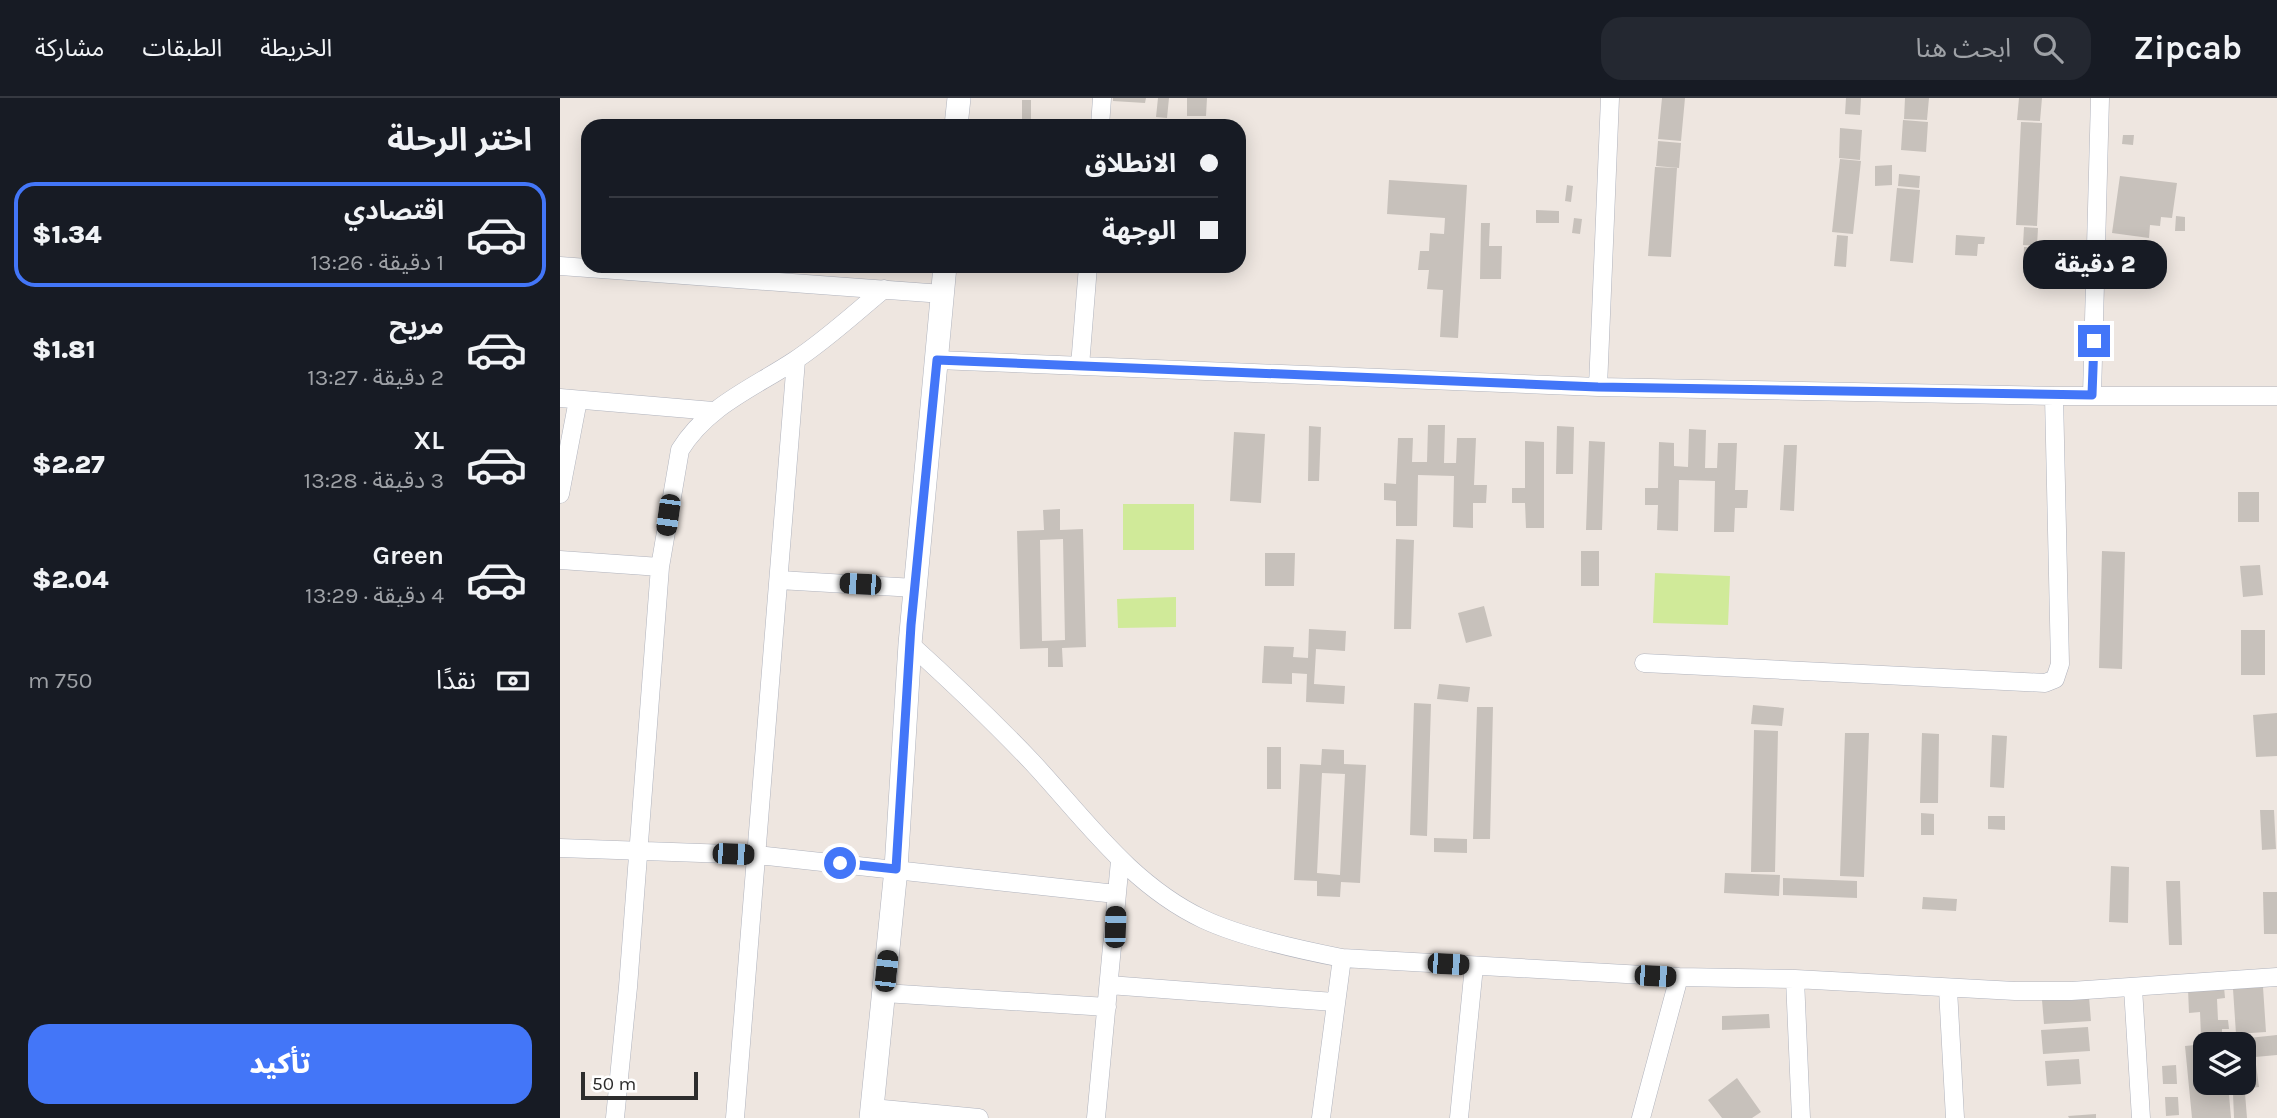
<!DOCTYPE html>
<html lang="ar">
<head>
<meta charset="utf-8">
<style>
	:root { --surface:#171b24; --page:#242831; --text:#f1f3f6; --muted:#9ea1a6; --line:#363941; --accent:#4376f8 }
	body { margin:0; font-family:Karla,"Noto Sans Arabic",sans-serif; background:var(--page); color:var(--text); direction:rtl; height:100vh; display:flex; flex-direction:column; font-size:26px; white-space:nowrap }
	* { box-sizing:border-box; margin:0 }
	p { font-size:23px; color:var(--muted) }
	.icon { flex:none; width:38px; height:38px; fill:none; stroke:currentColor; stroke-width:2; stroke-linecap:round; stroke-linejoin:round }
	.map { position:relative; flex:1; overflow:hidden; direction:ltr }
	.drawer { display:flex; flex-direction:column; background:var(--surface); width:560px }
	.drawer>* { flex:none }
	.guide { position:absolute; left:21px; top:21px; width:665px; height:154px; border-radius:21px; box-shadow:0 4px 18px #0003; direction:rtl; display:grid; align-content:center; height:154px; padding:0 28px; background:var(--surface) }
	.fabs { position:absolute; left:1633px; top:934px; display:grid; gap:14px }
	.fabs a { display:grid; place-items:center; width:63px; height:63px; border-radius:14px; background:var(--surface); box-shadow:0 4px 18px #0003; font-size:35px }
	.scale { position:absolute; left:21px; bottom:18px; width:117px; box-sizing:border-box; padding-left:7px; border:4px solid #2d2d2d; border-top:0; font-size:19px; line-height:24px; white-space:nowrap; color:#2d2d2d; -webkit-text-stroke:5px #fff; paint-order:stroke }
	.end { position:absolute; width:32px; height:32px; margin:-16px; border:9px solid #4376f8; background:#fff; box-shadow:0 0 0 4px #fff }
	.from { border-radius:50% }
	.bubble { position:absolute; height:49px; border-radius:21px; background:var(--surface); box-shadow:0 4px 18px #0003; font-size:23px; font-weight:800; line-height:49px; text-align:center; direction:rtl }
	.car { position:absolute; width:21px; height:42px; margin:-21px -10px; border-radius:9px; box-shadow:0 0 5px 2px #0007; background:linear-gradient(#222 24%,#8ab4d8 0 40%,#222 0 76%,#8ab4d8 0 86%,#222 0) }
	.guide b { display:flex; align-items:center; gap:24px; height:66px; font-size:26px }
	.guide b+b { border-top:2px solid var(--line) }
	.guide i { width:18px; height:18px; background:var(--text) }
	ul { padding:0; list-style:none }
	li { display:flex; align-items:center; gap:21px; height:105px; margin:0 14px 10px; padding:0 14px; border:4px solid transparent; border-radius:21px }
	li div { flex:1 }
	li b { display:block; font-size:26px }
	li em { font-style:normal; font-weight:800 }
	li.on { border-color:var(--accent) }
	li>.icon { width:63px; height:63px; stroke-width:1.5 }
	h2 { padding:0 28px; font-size:32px; line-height:84px }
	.pay { display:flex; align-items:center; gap:18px; height:77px; padding:0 28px; font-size:26px }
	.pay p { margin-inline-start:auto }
	.primary-button { display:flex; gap:14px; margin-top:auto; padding:14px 28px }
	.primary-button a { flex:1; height:80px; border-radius:21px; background:var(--accent); color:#fff; font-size:28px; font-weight:800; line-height:80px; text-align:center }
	header { display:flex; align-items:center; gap:42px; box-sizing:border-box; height:98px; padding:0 35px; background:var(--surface); border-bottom:2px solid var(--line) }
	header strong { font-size:33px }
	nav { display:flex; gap:38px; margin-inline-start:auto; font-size:24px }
	.search { width:490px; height:63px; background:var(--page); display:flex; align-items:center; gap:18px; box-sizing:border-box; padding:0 24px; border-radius:21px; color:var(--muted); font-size:26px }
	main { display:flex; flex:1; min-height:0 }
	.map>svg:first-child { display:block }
	.pitch { fill:#d0ea99 }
	.building { fill:#c7c1bb; fill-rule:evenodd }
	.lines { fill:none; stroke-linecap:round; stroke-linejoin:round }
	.minor-casing { stroke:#b0b3bd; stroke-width:19 }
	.tertiary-casing { stroke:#b0b3bd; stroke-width:24 }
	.minor { stroke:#fff; stroke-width:18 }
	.tertiary { stroke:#fff; stroke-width:23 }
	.route { stroke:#4376f8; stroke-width:9 }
</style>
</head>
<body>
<header>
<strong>Zipcab</strong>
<div class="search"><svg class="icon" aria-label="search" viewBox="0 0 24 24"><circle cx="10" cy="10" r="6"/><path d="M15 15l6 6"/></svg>ابحث هنا</div>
<nav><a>الخريطة</a><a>الطبقات</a><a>مشاركة</a></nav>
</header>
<main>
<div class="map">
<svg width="1717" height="1020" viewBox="0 0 1717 1020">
	<rect width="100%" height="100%" fill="#eee6e0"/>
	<path class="pitch" d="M563,406H634V452H563Z
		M1095,475L1170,478L1168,527L1093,525Z
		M616,499V529L558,530L557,501Z"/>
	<path class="building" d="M553,0H586L585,5L553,3Z
		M598,0H609L607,20L596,19Z
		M627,0H647L646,18H627Z
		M1102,0H1125L1121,43L1098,41Z
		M1286,0H1301L1300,17L1285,16Z
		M1345,0H1369L1367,22L1344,21Z
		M1459,0H1482L1480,23L1457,22Z
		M462,2H471V28H462Z
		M1343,22L1368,24L1366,54L1341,52Z
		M1461,24L1482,25L1477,128L1456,127Z
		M1280,30L1302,32L1300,62L1279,60Z
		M1563,37H1574L1573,47L1562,46Z
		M1098,43L1121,45L1119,70L1096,68Z
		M1280,61L1301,63L1293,136L1272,134Z
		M1332,67V87L1315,88V68Z
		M1095,69L1117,70L1111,159L1088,158Z
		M1339,76L1360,78L1359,90L1338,88Z
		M1560,78L1617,85L1612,120L1601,119L1600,128L1590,127L1589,140L1552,135Z
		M829,82L907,87L898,240L880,239L883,192L867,191L869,172H858L860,153H869L870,135L884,136L885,120L827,116Z
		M1007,87L1013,88L1011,104L1005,103Z
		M1337,90L1360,92L1353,165L1330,163Z
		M976,112L999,113V125H976Z
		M1616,118L1625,119V133H1615Z
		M1014,120L1022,121L1020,136L1012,135Z
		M921,125H930L929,148H942L941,181H920Z
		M1464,129L1478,130L1477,148L1463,147Z
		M1277,137L1288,138L1286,169L1274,168Z
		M1396,137L1425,139L1424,146H1418L1417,158L1395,157Z
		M1464,149H1477L1476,170L1463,169Z
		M868,327H885L884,365H896L897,340H916L914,387H927L926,405H913V430L893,429L894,378L858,377L857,428H836V403L824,402V385L836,386L838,340H853L852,364H867Z
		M749,328L761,329L759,383H748Z
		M997,328L1014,329L1013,376H996Z
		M1129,331L1146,332L1145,370H1157L1158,345H1177L1175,392H1188L1187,410H1175L1174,434H1154L1155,383L1119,382L1118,433L1097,432L1098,407H1085V390H1098L1099,344L1114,345V368L1128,369Z
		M674,334L705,336L701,405L670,403Z
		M965,343L984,344V430H966L965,405H952V390H965Z
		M1029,343L1045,344L1042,432H1026Z
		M1224,347H1237L1234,413L1220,412Z
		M1678,394H1699V424H1678Z
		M500,411V432L523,431L526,549L502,550L503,569H488V550L460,551L457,433L484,432L483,412ZM503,441L505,542L482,543L480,442Z
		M836,441L854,442L851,531H834Z
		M1021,453H1039V488H1021Z
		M1542,453L1565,454L1562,571L1539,570Z
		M705,455H735L734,488H705Z
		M1700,467L1703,497L1683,499L1680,468Z
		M924,508L932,538L906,545L898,515Z
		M749,531L786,533L785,553L756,551L754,586L785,588L784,606L746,604L747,576L732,575V586L702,585L704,548L734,549L733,559L748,560Z
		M1681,532H1705V577H1681Z
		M879,586L910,589L908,604L877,601Z
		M854,605L871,606L867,738L850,737Z
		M1193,607L1224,610L1222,628L1191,626Z
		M917,609H933L930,741H913Z
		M1717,615V658L1696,659L1693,617Z
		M1194,632L1218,633L1215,774H1191Z
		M1285,635H1309L1304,779L1280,778Z
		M1362,635L1379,636L1378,705H1360Z
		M1432,637L1447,638L1444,690L1430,689Z
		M707,649H721V691H707Z
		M762,651L784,652V666L806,667L800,785L781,784L780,799L757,798V783L734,782L740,666L761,667ZM762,675L785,676L780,777L757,775Z
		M1700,712H1714L1716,751L1702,752Z
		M1361,715L1374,716V737H1361Z
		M1428,718H1445V732L1428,731Z
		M874,740L907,741V755L874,754Z
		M1551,768L1569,769L1568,825L1549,824Z
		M1165,775L1220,777L1219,798L1164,795Z
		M1223,780L1297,783V800L1223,797Z
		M1606,783H1620L1622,847H1609Z
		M1703,794H1717V836H1704Z
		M1363,799L1397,801L1396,813L1362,811Z
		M1664,889L1665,900L1657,901L1658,922H1668L1669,931H1662V937L1641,938L1640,914L1629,915L1628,891Z
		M1703,889L1706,934L1676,936L1673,891Z
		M1529,899L1531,923L1484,926L1482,902Z
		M1209,916L1210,930L1162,932V918Z
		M1528,929L1530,953L1483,956L1481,932Z
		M1717,937V957L1695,959L1699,989L1676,992L1675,985H1684V947H1671L1670,942Z
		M1645,946V985H1668L1671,1020H1632L1625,948Z
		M1519,961L1521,986L1487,988L1485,963Z
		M1616,967L1617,986H1603L1602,968Z
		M1177,980L1201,1014L1192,1020H1162L1148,1002Z
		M1673,995H1685L1687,1020H1674Z
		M1605,999H1618L1619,1017L1606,1018Z
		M1536,1016V1020H1509L1508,1018Z"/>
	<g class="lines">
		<g class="minor-casing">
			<path id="minor" d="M540,28L542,0
				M0,168L383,196
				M377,262L1038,289L1494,298H1717
				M520,268L528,168
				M1038,289L1050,0
				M1532,297L1540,0
				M0,300L153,313
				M0,396L18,302
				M0,462L100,469
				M219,482L355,490
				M350,546C392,584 433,623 472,664C525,721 571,787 643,821C681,839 741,852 782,860L1119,879L1235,881L1455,893H1511L1717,879
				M1084,565L1485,585L1495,581L1500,566L1494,298
				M0,750L197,757L556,796
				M1235,881L1241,1020
				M549,887L774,904
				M1573,890L1581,1020
				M1388,891L1395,1020
				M324,895L547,909
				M312,1010L419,1020
				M55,1020L68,889L100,469L120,352C147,308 193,290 234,263C266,242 295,215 324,191
				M175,1020L236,262
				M536,1020L560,763
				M761,1020L782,860
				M899,1020L914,868
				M1081,1020L1119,879"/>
		</g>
		<g class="tertiary-casing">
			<path id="tertiary" d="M396,28L399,0
				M311,1020L336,771L350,546L385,168"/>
		</g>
		<use href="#minor" class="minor"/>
		<use href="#tertiary" class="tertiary"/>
	</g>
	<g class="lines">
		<path class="route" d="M280,765L336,771L351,527L377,262L1038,289L1532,297L1534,243"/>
	</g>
</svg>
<div class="fabs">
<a><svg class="icon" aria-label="layers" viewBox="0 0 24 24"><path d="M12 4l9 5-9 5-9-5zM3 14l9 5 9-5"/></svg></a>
</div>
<div class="scale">50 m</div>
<i class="end from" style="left:280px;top:765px"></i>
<i class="end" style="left:1534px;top:243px"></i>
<div class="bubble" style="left:1463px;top:142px;width:144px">2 دقيقة</div>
<i class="car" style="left:108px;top:417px;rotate:188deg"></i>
<i class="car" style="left:300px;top:486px;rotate:273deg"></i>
<i class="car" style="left:173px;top:756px;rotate:92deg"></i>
<i class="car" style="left:555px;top:829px;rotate:2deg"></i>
<i class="car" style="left:888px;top:866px;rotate:93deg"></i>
<i class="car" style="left:326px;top:873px;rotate:6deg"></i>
<i class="car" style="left:1095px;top:878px;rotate:93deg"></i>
<div class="guide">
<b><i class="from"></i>الانطلاق</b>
<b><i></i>الوجهة</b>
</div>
</div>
<section class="drawer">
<h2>اختر الرحلة</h2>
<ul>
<li class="on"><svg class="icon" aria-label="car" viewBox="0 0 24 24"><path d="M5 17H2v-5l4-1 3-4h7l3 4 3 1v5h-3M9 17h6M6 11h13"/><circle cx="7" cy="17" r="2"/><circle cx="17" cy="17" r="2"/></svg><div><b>اقتصادي</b><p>1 دقيقة · 13:26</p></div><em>$1.34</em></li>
<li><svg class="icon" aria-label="car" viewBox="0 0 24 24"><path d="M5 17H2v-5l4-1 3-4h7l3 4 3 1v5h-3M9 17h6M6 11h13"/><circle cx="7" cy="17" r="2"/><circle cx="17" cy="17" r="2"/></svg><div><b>مريح</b><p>2 دقيقة · 13:27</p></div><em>$1.81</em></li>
<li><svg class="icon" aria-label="car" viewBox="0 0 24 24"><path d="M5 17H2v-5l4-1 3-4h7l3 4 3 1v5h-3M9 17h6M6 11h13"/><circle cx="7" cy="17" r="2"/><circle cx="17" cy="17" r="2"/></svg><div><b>XL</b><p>3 دقيقة · 13:28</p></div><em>$2.27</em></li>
<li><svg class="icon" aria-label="car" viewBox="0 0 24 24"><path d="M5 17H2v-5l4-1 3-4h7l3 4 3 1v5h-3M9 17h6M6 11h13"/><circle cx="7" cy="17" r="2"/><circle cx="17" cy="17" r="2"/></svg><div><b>Green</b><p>4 دقيقة · 13:29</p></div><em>$2.04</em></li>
</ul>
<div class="pay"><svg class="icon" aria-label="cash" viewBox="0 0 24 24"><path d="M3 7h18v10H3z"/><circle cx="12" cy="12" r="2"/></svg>نقدًا<p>750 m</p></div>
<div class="primary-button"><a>تأكيد</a></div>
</section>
</main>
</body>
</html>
